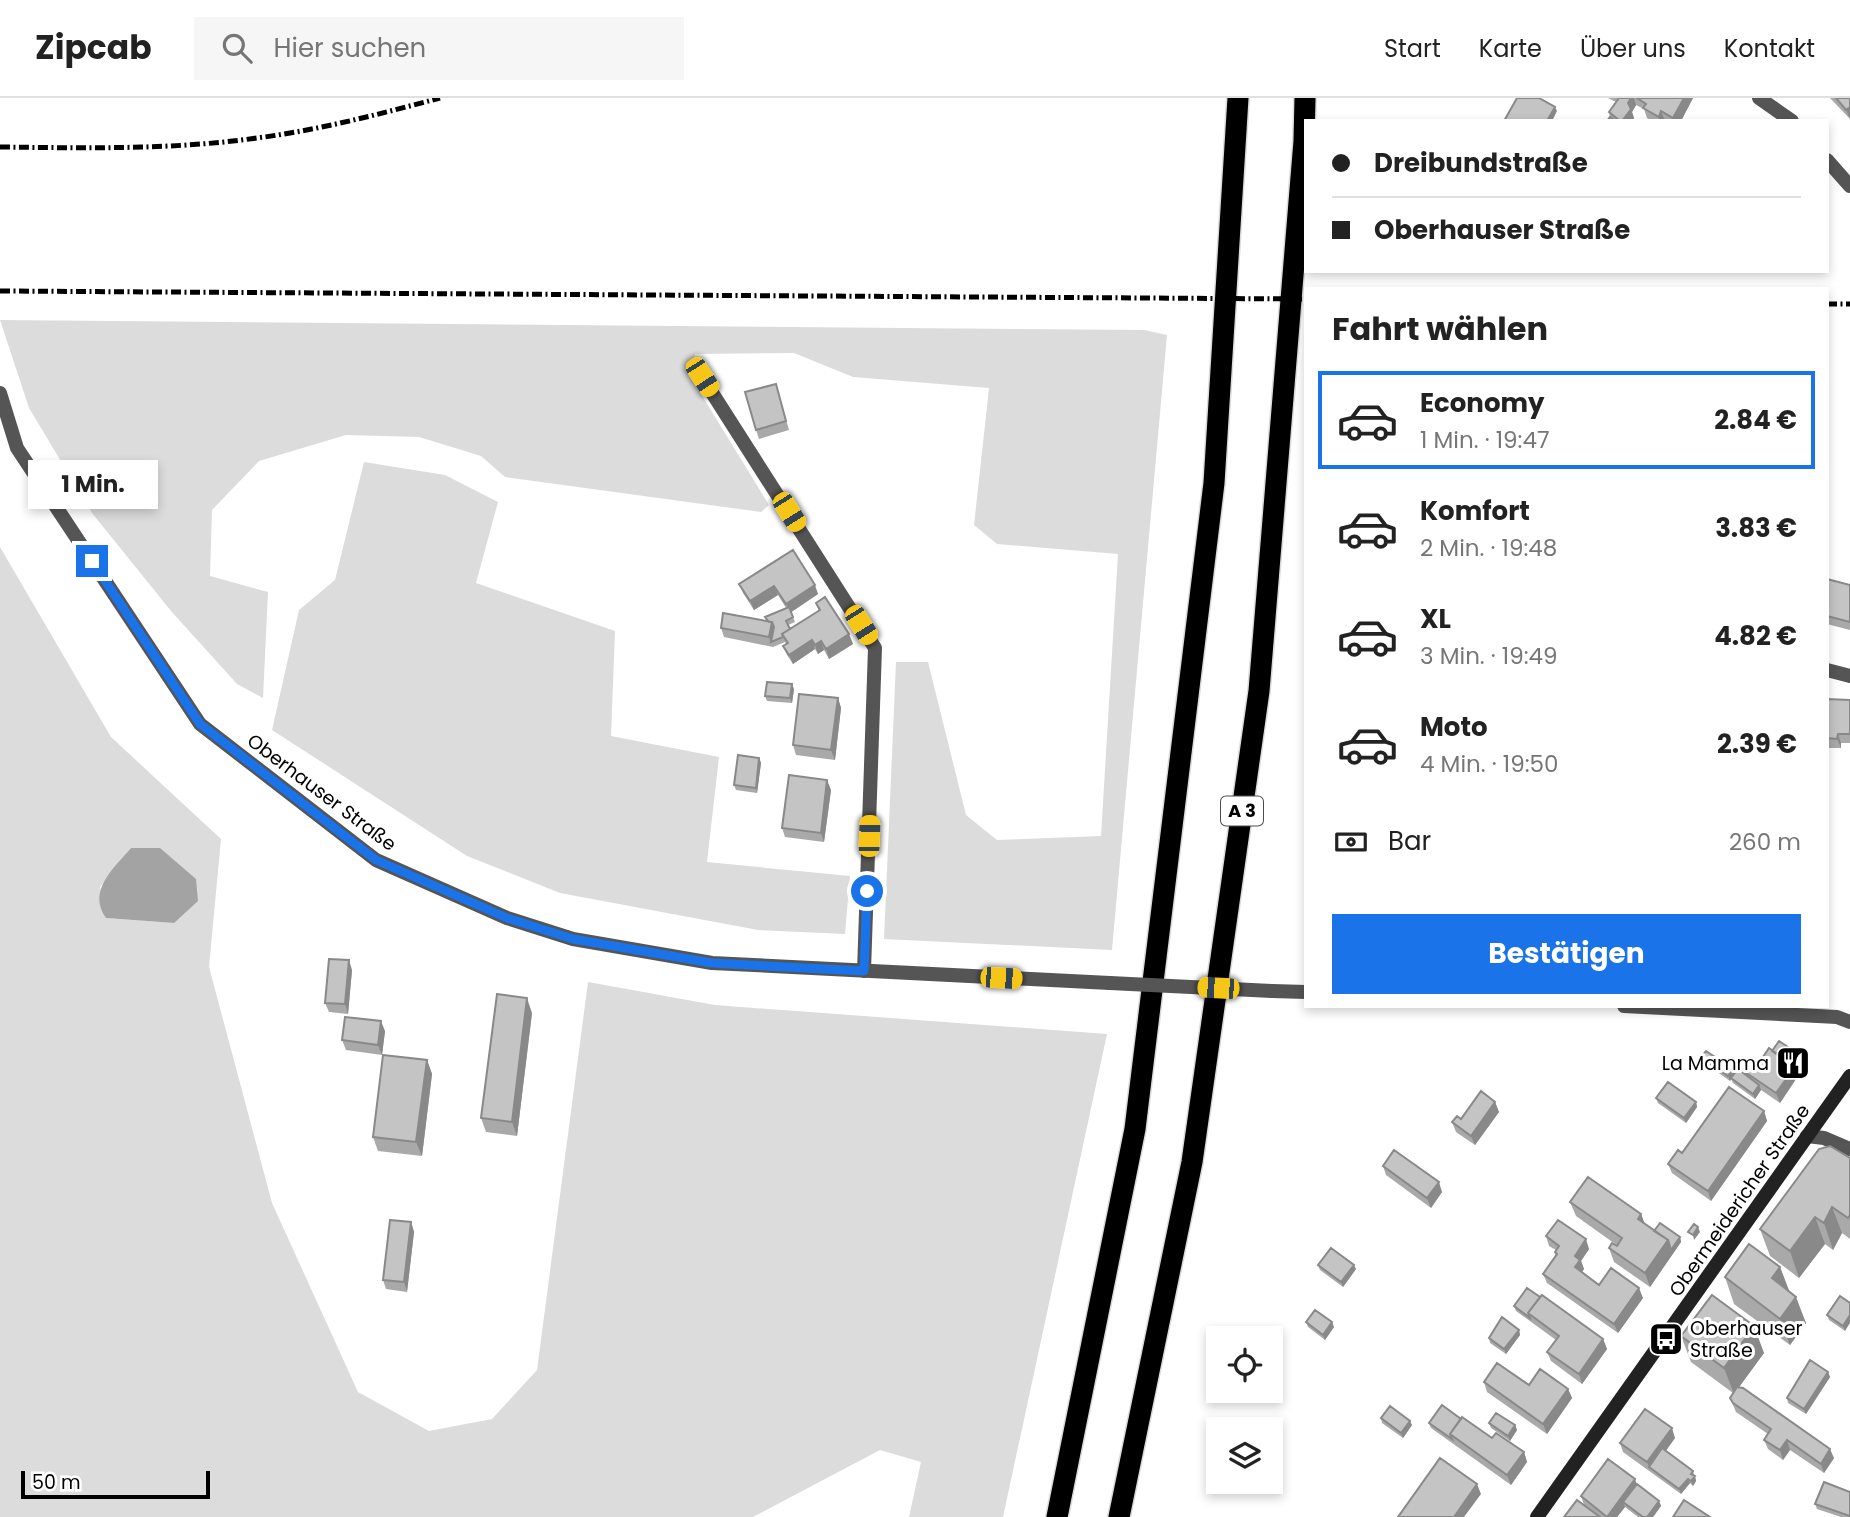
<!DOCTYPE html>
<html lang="de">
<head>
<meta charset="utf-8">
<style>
	:root { --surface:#fff; --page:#f6f6f6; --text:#222; --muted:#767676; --line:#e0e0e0; --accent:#1a73e8 }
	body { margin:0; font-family:Poppins,sans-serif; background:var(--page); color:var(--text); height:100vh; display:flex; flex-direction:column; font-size:26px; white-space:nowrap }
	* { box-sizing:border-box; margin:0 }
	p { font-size:23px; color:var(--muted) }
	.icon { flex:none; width:38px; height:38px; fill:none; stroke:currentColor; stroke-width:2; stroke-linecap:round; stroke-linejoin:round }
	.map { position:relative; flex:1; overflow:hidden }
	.drawer { position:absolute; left:1304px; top:189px; width:525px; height:721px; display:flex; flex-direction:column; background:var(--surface); border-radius:0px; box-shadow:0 4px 10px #0003 }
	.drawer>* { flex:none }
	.banner { position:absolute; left:1304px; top:21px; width:525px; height:154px; border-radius:0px; box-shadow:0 4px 10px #0003; display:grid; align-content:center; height:154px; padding:0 28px; background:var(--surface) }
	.controls { position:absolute; left:1206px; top:1228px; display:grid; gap:14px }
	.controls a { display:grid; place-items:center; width:77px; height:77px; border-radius:0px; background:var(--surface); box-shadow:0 4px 10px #0003; font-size:35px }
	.scale { position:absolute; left:21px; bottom:18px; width:189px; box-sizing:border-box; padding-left:7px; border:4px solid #000; border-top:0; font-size:19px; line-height:24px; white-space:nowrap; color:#000; -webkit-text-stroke:5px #fff; paint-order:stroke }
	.end { position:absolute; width:32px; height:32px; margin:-16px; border:9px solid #1a73e8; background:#fff; box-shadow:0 0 0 4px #fff }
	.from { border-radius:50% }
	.bubble { position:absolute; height:49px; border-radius:0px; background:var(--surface); box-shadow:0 4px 10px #0003; font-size:23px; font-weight:700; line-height:49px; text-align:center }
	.car { position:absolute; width:21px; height:42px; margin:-21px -10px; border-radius:9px; box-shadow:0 0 5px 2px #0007; background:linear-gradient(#f5c518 24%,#345 0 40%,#f5c518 0 76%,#345 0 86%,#f5c518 0) }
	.banner b { display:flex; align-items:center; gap:24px; height:66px; font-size:26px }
	.banner b+b { border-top:2px solid var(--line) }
	.banner i { width:18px; height:18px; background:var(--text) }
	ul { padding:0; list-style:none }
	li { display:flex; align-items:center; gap:21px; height:98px; margin:0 14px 10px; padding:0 14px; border:4px solid transparent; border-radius:0px }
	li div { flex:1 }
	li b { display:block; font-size:26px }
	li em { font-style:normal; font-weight:700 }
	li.selected { border-color:var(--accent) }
	li>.icon { width:63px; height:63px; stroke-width:1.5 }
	h2 { padding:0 28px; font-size:32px; line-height:84px }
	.pay { display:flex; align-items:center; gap:18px; height:77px; padding:0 28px; font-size:26px }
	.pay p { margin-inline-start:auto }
	.action { display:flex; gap:14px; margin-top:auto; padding:14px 28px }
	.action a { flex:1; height:80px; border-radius:0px; background:var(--accent); color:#fff; font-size:28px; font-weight:700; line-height:80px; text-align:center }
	header { display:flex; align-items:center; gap:42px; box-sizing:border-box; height:98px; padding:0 35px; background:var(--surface); border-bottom:2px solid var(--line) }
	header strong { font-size:33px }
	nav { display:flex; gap:38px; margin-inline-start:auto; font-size:24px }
	.search { width:490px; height:63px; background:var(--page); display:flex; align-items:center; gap:18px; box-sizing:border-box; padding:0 24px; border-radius:0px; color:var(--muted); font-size:26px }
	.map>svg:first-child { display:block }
	.green { fill:#dcdcdc; fill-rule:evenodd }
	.water { fill:#a3a3a3 }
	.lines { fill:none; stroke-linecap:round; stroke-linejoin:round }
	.motorway-casing { stroke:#dbdbdb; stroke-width:24 }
	.minor { stroke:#555; stroke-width:14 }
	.tertiary { stroke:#555; stroke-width:14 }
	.secondary { stroke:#222; stroke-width:14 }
	.motorway { stroke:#000; stroke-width:21 }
	.rail { stroke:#000; stroke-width:5; stroke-dasharray:10 3.5 2 3.5; stroke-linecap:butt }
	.tertiary-bridge { stroke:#555; stroke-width:14 }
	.wall { fill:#a9a9a9 }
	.shaded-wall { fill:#898989 }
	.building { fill:#c4c4c4; stroke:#898989; stroke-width:2 }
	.route { stroke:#1a73e8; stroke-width:9 }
	.labels { text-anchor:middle; stroke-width:6; stroke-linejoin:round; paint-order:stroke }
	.shield { fill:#fff; stroke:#4c4c4c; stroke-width:2 }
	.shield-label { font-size:18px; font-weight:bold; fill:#000 }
	.street-label { font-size:19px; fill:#000; stroke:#fff }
	.poi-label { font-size:19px; fill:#000; stroke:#fff; text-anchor:end }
</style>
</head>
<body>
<header>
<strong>Zipcab</strong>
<div class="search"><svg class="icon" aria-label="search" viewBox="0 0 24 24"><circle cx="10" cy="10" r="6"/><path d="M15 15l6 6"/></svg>Hier suchen</div>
<nav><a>Start</a><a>Karte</a><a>Über uns</a><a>Kontakt</a></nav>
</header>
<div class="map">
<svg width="1850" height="1419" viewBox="0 0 1850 1419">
	<rect width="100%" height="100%" fill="#fff"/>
	<path class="green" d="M0,222L1144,232L1167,237L1112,852L884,841L896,564H928L966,717L997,742L1101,738L1118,456L997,446L974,427L989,290L853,279L794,255L695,256L693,283L769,407L761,414L505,379L481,358L419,339L346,337L259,363L212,412L210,478L268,494L263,600L237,586L171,513L92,415L29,310Z
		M364,364L445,377L498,404L476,485L615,533L611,638L719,659L707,764L850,778L845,836L758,832L560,795L467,758L272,632L299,512L335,482Z
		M0,449L111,639L221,741L209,869L272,1105L358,1294L429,1333L492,1321L537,1272L588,884L715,907L1107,936L1003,1419H909L921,1364L880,1352L753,1419H0ZM131,750L174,825L106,820L100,789Z"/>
	<path class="water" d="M131,750H160L196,781L198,803L174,825L106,820C87,793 113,771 131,750Z"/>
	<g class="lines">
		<g class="motorway-casing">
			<path id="motorway" d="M1057,1419L1135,1031L1214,385L1238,0
				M1119,1419L1192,1064L1259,593L1304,43L1305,0"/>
		</g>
		<path class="minor" d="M1759,0L1792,23
			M1827,62L1850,88
			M702,279L875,550L864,873
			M1827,572L1850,578
			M1807,1038L1824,1040L1850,1051"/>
		<path class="tertiary" d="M0,295L17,350L200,626L376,762L507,820L573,841L712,865L1110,885
			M1272,893L1306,894
			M1624,908L1837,919L1850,924"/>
		<path class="secondary" d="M1537,1419L1850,978"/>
		<use href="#motorway" class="motorway"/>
		<path class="rail" d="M0,49C85,50 172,52 257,40C319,32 380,16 440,0
			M0,193L1306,201
			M1827,206H1850"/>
		<path class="tertiary-bridge" d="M1110,885L1272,893"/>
	</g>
	<path class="wall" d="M1608,0H1693L1681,23H1652L1647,20L1644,11L1636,7L1632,14L1634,20L1632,23H1607L1610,19L1609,14L1616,4Z
		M1830,0H1850V21Z
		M776,286L789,332L759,341L756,332Z
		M793,452L818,496L791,514L795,524L788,527L790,531L819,513L816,505L853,546L829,561L824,552L818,556L815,551L793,566L787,557L783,548L786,546L785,544L773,549L724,539L721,530L766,523L765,519L786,510L778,497L754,512L743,495L739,486Z
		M1827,481L1850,487V532L1827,526Z
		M794,591L792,605L767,603L765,598Z
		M838,600L841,610L835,662L796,657L793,647Z
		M1827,601L1850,602V645H1841V650H1827Z
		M759,660L761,665L757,695L736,692L734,687Z
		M831,692L824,744L785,739L782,730Z
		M352,872L348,916L329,914L325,905Z
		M532,915L517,1038L486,1034L481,1020Z
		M385,933L382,957L346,952L342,942Z
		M1772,953L1800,957L1802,962L1796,971L1798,978L1780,1005L1761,992L1755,1001L1733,985L1731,981L1730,983L1703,964L1701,959L1733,971L1735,976L1747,977L1745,974L1759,965Z
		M427,962L432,976L422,1058L378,1053L373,1039Z
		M1656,1000L1696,1004L1697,1009L1686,1025L1658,1005Z
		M1495,1004L1499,1014L1475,1047L1456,1034L1452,1024L1461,1021Z
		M1764,1013L1767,1023L1711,1103L1672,1075L1668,1066Z
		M1850,1060V1141L1842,1135L1833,1152L1825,1146L1799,1180L1770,1158L1760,1131Z
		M1383,1068L1442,1094L1431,1110L1386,1077Z
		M1570,1104L1641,1116L1645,1126L1654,1133L1680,1139L1681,1144L1650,1189L1614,1164L1609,1150L1618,1148L1576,1118Z
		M411,1124L414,1134L407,1194L386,1191L383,1182Z
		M1546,1138L1589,1151L1581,1163L1584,1171L1582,1174L1599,1187L1643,1200L1618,1235L1547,1185L1543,1176L1556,1158L1555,1154L1556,1152L1549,1148Z
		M1318,1167L1356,1171L1343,1189L1320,1172Z
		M1780,1169L1789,1193L1806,1225L1790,1247L1734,1206L1725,1179Z
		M1840,1198L1845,1233L1829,1222L1827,1217Z
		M1540,1199L1603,1241L1607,1251L1582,1286L1551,1263L1547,1254L1556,1242L1516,1213L1514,1208Z
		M1306,1224L1334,1229L1325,1242L1308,1229Z
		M1519,1232L1520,1237L1506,1256L1490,1245L1489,1240Z
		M1681,1238L1764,1255L1739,1289L1834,1360L1824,1375L1790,1352L1783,1362L1768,1351L1764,1342L1768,1336L1736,1314L1730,1300L1733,1295L1691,1264Z
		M1828,1274L1830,1279L1806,1316L1788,1305L1787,1300Z
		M1484,1284L1568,1291L1572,1300L1547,1336L1487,1294Z
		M1381,1320L1412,1327L1403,1340L1382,1325Z
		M1461,1321L1492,1340L1524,1354L1527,1364L1511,1387L1431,1330L1429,1325Z
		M1489,1325L1515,1327L1517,1332L1510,1343L1491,1330Z
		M1675,1340L1666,1353L1693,1373L1696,1383L1693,1388L1690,1385L1681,1396L1623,1354L1620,1345Z
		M1637,1386L1659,1403L1661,1408L1653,1419H1638L1625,1409L1617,1419H1564L1584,1407L1581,1398Z
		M1850,1394V1419H1841L1817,1411L1815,1406Z"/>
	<path class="shaded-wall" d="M1631,0H1634L1636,7L1632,14L1634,20L1632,23H1622L1628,5Z
		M1684,0H1693L1681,23H1674L1673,20Z
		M1555,9L1557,13L1552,23H1547Z
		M1850,9V21L1846,12Z
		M1661,13L1665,23H1660L1659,19Z
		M815,487L818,496L790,515L786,506Z
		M774,488L778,497L754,512L750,503Z
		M772,524L775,534L771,544L769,539Z
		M849,536L853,546L829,561L826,551Z
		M812,542L815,551L793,566L789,557Z
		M821,543L824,552L818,556L815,547Z
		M792,586L794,591L792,605L790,600Z
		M838,600L841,610L835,662L831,652Z
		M1838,636L1841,645V650L1837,641Z
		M759,660L761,665L757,695L756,690Z
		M827,682L831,692L824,744L821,735Z
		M349,862L352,872L348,916L345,906Z
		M527,900L532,915L517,1038L512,1024Z
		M381,923L385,933L382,957L378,947Z
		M1800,957L1802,962L1796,971L1798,978L1780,1005L1776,995Z
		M427,962L432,976L422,1058L416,1044Z
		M1733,971L1735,976L1730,983L1728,978Z
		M1759,987L1761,992L1755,1001L1753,996Z
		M1495,1004L1499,1014L1475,1047L1471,1038Z
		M1696,1004L1697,1009L1686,1025L1684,1020Z
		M1764,1013L1767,1023L1711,1103L1708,1093Z
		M1439,1084L1442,1094L1431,1110L1427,1100Z
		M1832,1109L1842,1135L1833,1152L1824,1125Z
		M1641,1116L1646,1130L1638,1121Z
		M1815,1119L1825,1146L1799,1180L1790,1153Z
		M411,1124L414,1134L407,1194L404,1184Z
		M1698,1129L1700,1134L1694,1142L1693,1137Z
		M1680,1139L1681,1144L1650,1189L1645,1175L1668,1142Z
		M1586,1141L1589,1151L1581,1163L1584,1171L1578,1179L1575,1169V1158Z
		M1354,1167L1356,1171L1343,1189L1341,1184Z
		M1780,1169L1790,1195L1772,1180Z
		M1639,1190L1643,1200L1618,1235L1614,1226Z
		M1796,1199L1806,1225L1790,1247L1780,1221Z
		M1850,1217V1225L1845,1233L1843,1228Z
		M1332,1224L1334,1229L1325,1242L1323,1237Z
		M1754,1228L1764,1255L1734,1296L1724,1270Z
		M1519,1232L1520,1237L1506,1256L1504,1251Z
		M1603,1241L1607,1251L1582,1286L1579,1276Z
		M1828,1274L1830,1279L1806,1316L1804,1311Z
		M1568,1291L1572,1300L1547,1336L1543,1326Z
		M1410,1323L1412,1327L1403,1340L1401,1335Z
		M1515,1327L1517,1332L1510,1343L1508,1338Z
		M1672,1330L1675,1340L1652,1371L1649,1369L1647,1364Z
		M1787,1342L1790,1352L1783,1362L1780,1352Z
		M1830,1351L1834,1360L1824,1375L1821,1366Z
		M1524,1354L1527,1364L1511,1387L1507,1377Z
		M1695,1378L1696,1383L1693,1388L1691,1383Z
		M1635,1381L1638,1390L1623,1404L1625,1409L1617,1419H1607Z
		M1688,1381L1690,1385L1681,1396L1679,1391Z
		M1477,1386L1481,1396L1464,1419H1454Z
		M1659,1403L1661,1408L1653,1419H1649L1648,1418Z"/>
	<path class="building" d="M1517,0H1539L1555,9L1547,23H1504Z
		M1619,0H1631L1628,5L1631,11L1622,23H1620L1609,14Z
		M1637,0H1684L1673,20L1661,13L1659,19L1643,10L1646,6Z
		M1836,0H1850V9L1846,12Z
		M1610,19L1615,23H1607Z
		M776,286L786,323L756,332L745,294Z
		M793,452L815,487L786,506L774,488L750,503L739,486Z
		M1827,481L1850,487V524L1827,518Z
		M825,499L849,536L826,551L821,543L815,547L812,542L789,557L783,548L788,545L782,536L820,512L816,505Z
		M789,509L793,519L786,523L790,531L782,536L783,539L771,544L774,529L772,524H769L765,519Z
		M723,515L772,524L769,539L721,530Z
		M767,584L792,586L790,600L765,598Z
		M799,596L838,600L831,652L793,647Z
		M1827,601L1850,602V636H1838L1837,641L1827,640Z
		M738,657L759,660L756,690L734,687Z
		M789,677L827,682L821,735L782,730Z
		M329,861L349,862L345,906L325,905Z
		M497,896L527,900L512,1024L481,1020Z
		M345,919L381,923L378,947L342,942Z
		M1779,943L1800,957L1793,968L1772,953Z
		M1769,950L1795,969L1776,995L1745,974L1754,961L1759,965Z
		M1706,953L1733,971L1728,978L1701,959Z
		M383,957L427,962L416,1044L373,1039Z
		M1738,971L1759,987L1753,996L1731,980Z
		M1668,984L1696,1004L1684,1020L1656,1000Z
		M1729,989L1764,1013L1708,1093L1668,1066L1678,1052L1682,1055Z
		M1481,993L1495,1004L1471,1038L1452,1024L1457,1018L1461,1021Z
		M1830,1048L1850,1060V1117L1848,1120L1832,1109L1824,1125L1815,1119L1790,1153L1760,1131L1819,1051Z
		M1394,1052L1439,1084L1427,1100L1383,1068Z
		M1588,1079L1641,1116L1638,1121L1668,1142L1645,1175L1609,1150L1612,1145L1617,1148L1622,1140L1570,1104Z
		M390,1122L411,1124L404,1184L383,1182Z
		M1558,1122L1586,1141L1575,1158L1580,1162L1575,1169L1599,1187L1611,1170L1639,1190L1614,1226L1543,1176L1557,1156L1555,1154L1559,1148L1546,1138Z
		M1660,1125L1680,1139L1671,1152L1668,1142L1654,1133Z
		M1694,1126L1698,1129L1693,1137L1688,1134Z
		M1749,1146L1780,1169L1772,1180L1796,1199L1780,1221L1725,1179Z
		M1331,1150L1354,1167L1341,1184L1318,1167Z
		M1527,1190L1540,1199L1528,1215L1530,1220L1514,1208Z
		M1542,1197L1603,1241L1579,1276L1547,1254L1559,1238L1528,1215Z
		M1712,1197L1754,1228L1724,1270L1681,1238Z
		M1840,1198L1850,1205V1217L1843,1228L1827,1217Z
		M1315,1212L1332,1224L1323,1237L1306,1224Z
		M1502,1219L1519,1232L1504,1251L1489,1240Z
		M1810,1262L1828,1274L1804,1311L1787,1300Z
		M1497,1265L1529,1287L1540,1271L1568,1291L1543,1326L1484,1284Z
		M1737,1289L1743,1290L1830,1351L1821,1366L1787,1342L1780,1352L1764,1342L1771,1331L1733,1305L1730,1300Z
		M1442,1307L1461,1321L1450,1336L1452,1341L1429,1325Z
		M1390,1308L1410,1323L1401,1335L1381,1320Z
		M1645,1311L1672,1330L1647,1364L1620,1345Z
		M1496,1315L1515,1327L1508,1338L1489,1325Z
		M1462,1319L1492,1340L1496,1335L1524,1354L1507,1377L1450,1336Z
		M1662,1350L1693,1373L1691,1376L1695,1378L1691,1383L1688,1381L1679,1391L1649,1369Z
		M1440,1360L1477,1386L1454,1419H1398Z
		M1608,1361L1635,1381L1607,1419L1581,1398Z
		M1824,1384L1850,1394V1418L1815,1406Z
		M1637,1386L1659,1403L1648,1418L1650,1419H1643L1623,1404Z
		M1577,1402L1600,1419H1564Z
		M1684,1402L1710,1419H1673Z"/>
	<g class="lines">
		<path class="route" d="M92,463L200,626L376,762L507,820L573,841L712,865L864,873L867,793"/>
	</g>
	<defs>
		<g id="restaurant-square" transform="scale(1.75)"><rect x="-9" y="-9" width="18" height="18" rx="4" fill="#000" stroke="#fff"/><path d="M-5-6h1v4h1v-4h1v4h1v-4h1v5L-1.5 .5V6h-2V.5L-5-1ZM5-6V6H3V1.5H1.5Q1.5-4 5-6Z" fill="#fff"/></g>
		<g id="bus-square" transform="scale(1.75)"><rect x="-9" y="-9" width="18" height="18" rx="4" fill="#000" stroke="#fff"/><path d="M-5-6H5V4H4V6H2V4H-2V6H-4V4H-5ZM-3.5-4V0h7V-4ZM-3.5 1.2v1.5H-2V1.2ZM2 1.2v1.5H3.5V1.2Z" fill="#fff"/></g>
	</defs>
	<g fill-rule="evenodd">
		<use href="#restaurant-square" x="1793" y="965"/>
		<use href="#bus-square" x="1666" y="1241"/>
	</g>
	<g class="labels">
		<rect class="shield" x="1221" y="698.5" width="42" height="29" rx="5"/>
		<g class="shield-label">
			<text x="1242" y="719">A 3</text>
		</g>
		<g class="street-label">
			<text transform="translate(322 694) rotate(37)" y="7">Oberhauser Straße</text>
			<text transform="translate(1739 1102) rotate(-55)" y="7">Obermeidericher Straße</text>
		</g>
		<g class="poi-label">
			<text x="1769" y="972">La Mamma</text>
			<text x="1690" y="1237" text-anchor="start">Oberhauser<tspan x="1690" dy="22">Straße</tspan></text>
		</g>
	</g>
</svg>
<div class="controls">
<a><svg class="icon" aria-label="locate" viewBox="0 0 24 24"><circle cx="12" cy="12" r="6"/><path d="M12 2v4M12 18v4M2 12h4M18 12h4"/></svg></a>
<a><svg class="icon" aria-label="layers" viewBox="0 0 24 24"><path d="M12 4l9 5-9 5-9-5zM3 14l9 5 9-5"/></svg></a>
</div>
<div class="scale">50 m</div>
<i class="end from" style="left:867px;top:793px"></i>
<i class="end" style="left:92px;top:463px"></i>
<div class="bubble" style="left:28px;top:362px;width:130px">1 Min.</div>
<i class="car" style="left:702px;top:279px;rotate:147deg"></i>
<i class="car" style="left:789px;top:414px;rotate:148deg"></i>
<i class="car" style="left:861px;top:527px;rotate:148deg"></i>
<i class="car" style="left:869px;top:738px;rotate:2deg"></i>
<i class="car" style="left:1001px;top:880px;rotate:93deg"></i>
<i class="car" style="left:1218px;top:890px;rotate:273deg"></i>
<div class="banner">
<b><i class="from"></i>Dreibundstraße</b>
<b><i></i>Oberhauser Straße</b>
</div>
<section class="drawer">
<h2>Fahrt wählen</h2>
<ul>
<li class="selected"><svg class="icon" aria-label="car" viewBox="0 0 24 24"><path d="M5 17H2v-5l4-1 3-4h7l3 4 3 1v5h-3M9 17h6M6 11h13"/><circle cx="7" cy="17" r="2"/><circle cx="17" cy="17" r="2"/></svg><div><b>Economy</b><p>1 Min. · 19:47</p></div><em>2.84 €</em></li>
<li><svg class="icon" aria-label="car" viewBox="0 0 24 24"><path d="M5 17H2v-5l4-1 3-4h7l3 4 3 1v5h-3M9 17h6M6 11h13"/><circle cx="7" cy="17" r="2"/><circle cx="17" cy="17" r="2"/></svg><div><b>Komfort</b><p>2 Min. · 19:48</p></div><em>3.83 €</em></li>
<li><svg class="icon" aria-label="car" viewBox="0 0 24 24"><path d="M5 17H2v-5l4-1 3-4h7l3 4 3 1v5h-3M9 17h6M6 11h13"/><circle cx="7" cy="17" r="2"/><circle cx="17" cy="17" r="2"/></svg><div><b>XL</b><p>3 Min. · 19:49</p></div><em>4.82 €</em></li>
<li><svg class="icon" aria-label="car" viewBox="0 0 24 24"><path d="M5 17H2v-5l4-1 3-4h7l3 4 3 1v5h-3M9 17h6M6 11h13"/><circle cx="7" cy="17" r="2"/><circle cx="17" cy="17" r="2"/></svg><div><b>Moto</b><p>4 Min. · 19:50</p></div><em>2.39 €</em></li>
</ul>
<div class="pay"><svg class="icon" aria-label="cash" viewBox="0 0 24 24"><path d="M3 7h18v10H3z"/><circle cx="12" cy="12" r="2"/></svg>Bar<p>260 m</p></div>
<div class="action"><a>Bestätigen</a></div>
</section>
</div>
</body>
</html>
